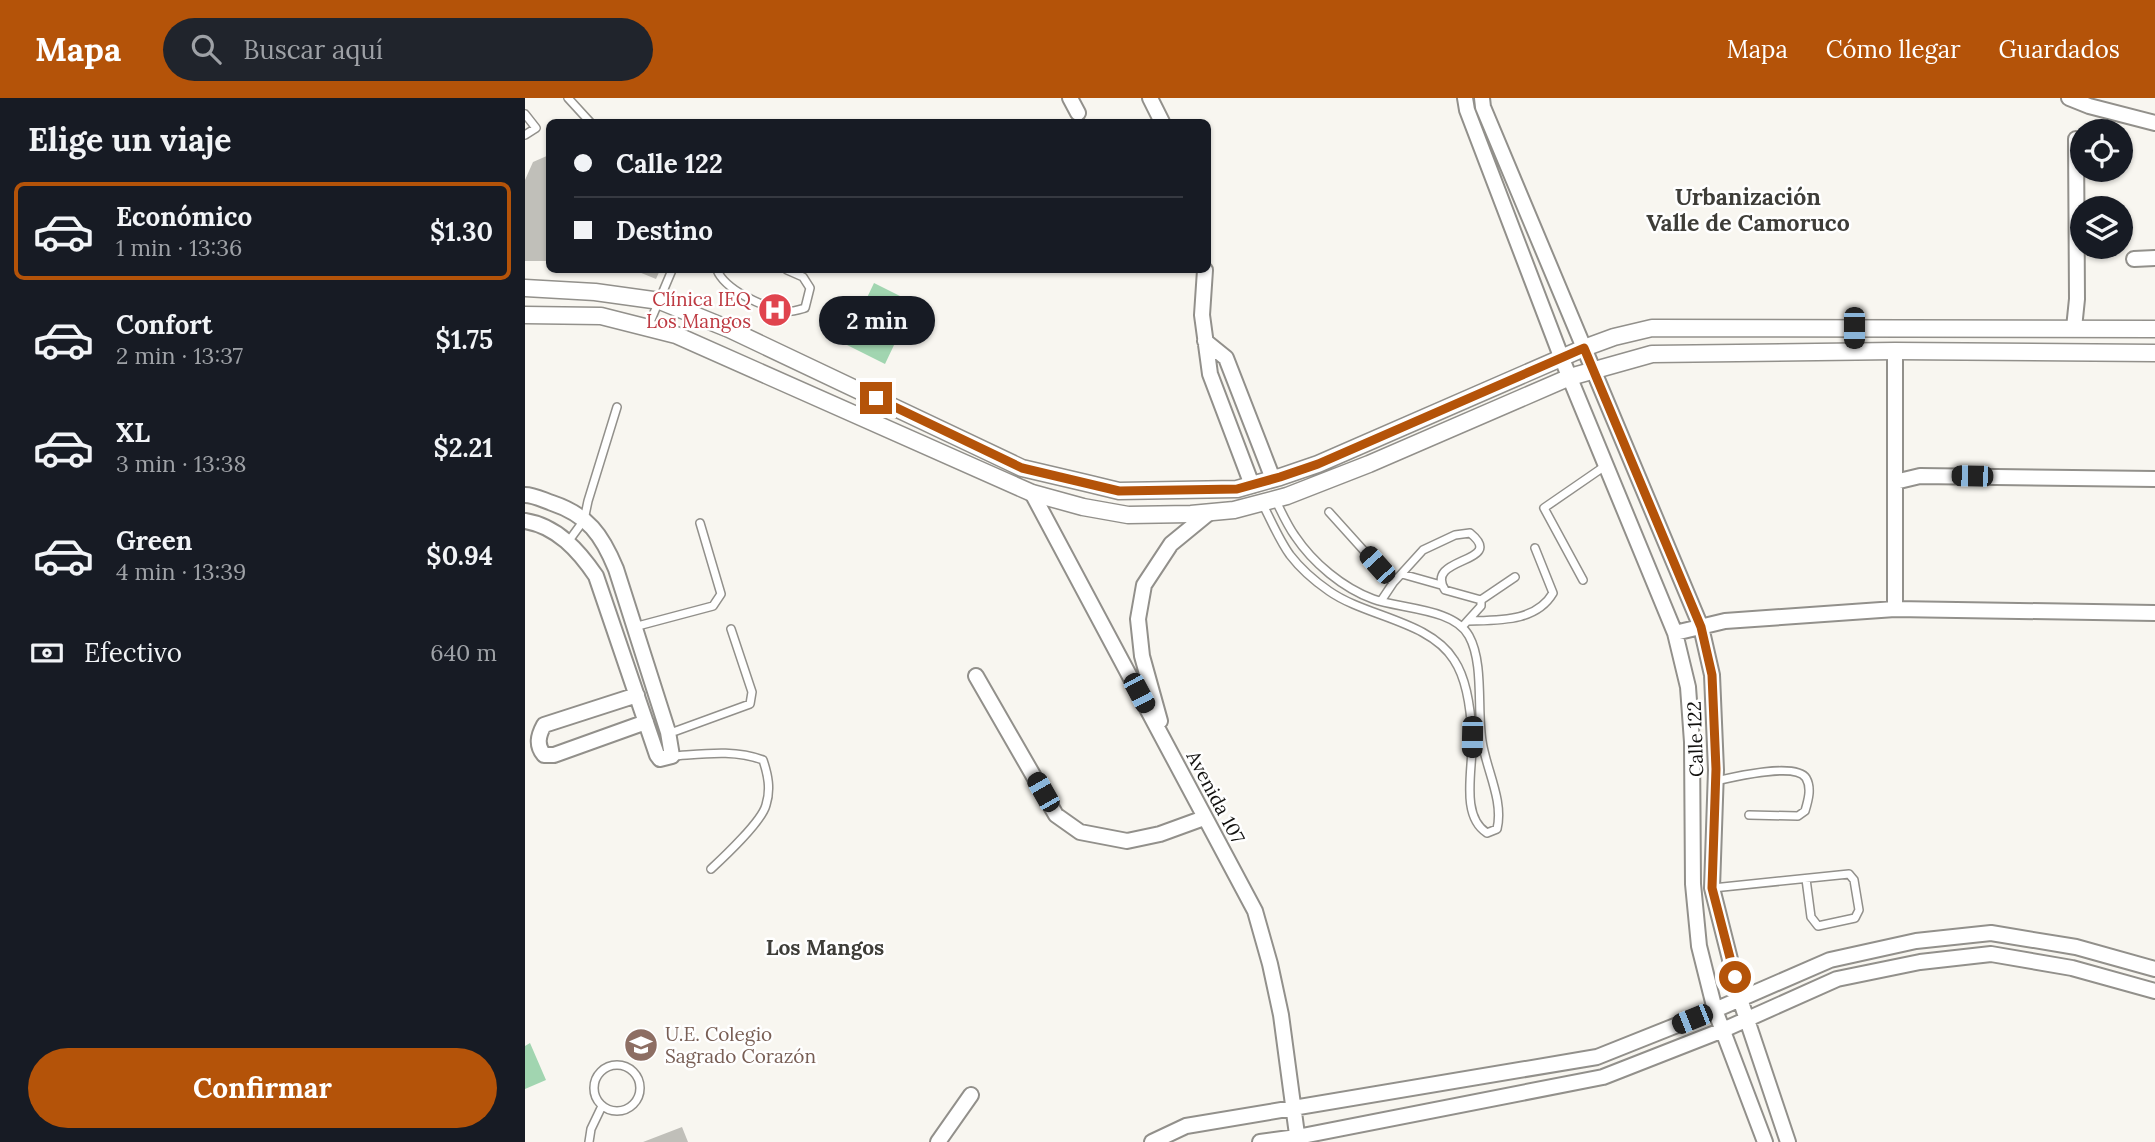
<!DOCTYPE html>
<html lang="es">
<head>
<meta charset="utf-8">
<style>
	:root { --surface:#171b24; --page:#20242c; --text:#f1f3f6; --muted:#9ea1a6; --line:#363941; --accent:#b45309 }
	body { margin:0; font-family:Lora,serif; background:var(--page); color:var(--text); height:100vh; display:flex; flex-direction:column; font-size:26px; white-space:nowrap }
	* { box-sizing:border-box; margin:0 }
	p { font-size:23px; color:var(--muted) }
	.icon { flex:none; width:38px; height:38px; fill:none; stroke:currentColor; stroke-width:2; stroke-linecap:round; stroke-linejoin:round }
	.map { position:relative; flex:1; overflow:hidden }
	.panel { display:flex; flex-direction:column; background:var(--surface); width:525px }
	.panel>* { flex:none }
	.hud { position:absolute; left:21px; top:21px; width:665px; height:154px; border-radius:10px; box-shadow:0 2px 5px #0004; display:grid; align-content:center; height:154px; padding:0 28px; background:var(--surface) }
	.fabs { position:absolute; left:1545px; top:21px; display:grid; gap:14px }
	.fabs a { display:grid; place-items:center; width:63px; height:63px; border-radius:50%; background:var(--surface); box-shadow:0 2px 5px #0004; font-size:35px }
	.end { position:absolute; width:32px; height:32px; margin:-16px; border:9px solid #b45309; background:#fff; box-shadow:0 0 0 4px #fff }
	.from { border-radius:50% }
	.bubble { position:absolute; height:49px; border-radius:24px; background:var(--surface); box-shadow:0 2px 5px #0004; font-size:23px; font-weight:700; line-height:49px; text-align:center }
	.car { position:absolute; width:21px; height:42px; margin:-21px -10px; border-radius:9px; box-shadow:0 0 5px 2px #0007; background:linear-gradient(#222 24%,#8ab4d8 0 40%,#222 0 76%,#8ab4d8 0 86%,#222 0) }
	.hud b { display:flex; align-items:center; gap:24px; height:66px; font-size:26px }
	.hud b+b { border-top:2px solid var(--line) }
	.hud i { width:18px; height:18px; background:var(--text) }
	ul { padding:0; list-style:none }
	li { display:flex; align-items:center; gap:21px; height:98px; margin:0 14px 10px; padding:0 14px; border:4px solid transparent; border-radius:10px }
	li div { flex:1 }
	li b { display:block; font-size:26px }
	li em { font-style:normal; font-weight:700 }
	li.active { border-color:var(--accent) }
	li>.icon { width:63px; height:63px; stroke-width:1.5 }
	h2 { padding:0 28px; font-size:32px; line-height:84px }
	.pay { display:flex; align-items:center; gap:18px; height:77px; padding:0 28px; font-size:26px }
	.pay p { margin-inline-start:auto }
	.button { display:flex; gap:14px; margin-top:auto; padding:14px 28px }
	.button a { flex:1; height:80px; border-radius:42px; background:var(--accent); color:#fff; font-size:28px; font-weight:700; line-height:80px; text-align:center }
	header { display:flex; align-items:center; gap:42px; box-sizing:border-box; height:98px; padding:0 35px; background:var(--accent); color:#fff }
	header strong { font-size:33px }
	nav { display:flex; gap:38px; margin-inline-start:auto; font-size:24px }
	.search { width:490px; height:63px; background:var(--page); display:flex; align-items:center; gap:18px; box-sizing:border-box; padding:0 24px; border-radius:38px; color:var(--muted); font-size:26px }
	main { display:flex; flex:1; min-height:0 }
	.map>svg:first-child { display:block }
	.green { fill:#a1d5b0 }
	.building { fill:#c0bfb9 }
	.lines { fill:none; stroke-linecap:round; stroke-linejoin:round }
	.service-casing { stroke:#92908b; stroke-width:10 }
	.minor-casing { stroke:#92908b; stroke-width:18 }
	.tertiary-casing { stroke:#92908b; stroke-width:19 }
	.service { stroke:#fff; stroke-width:7 }
	.minor { stroke:#fff; stroke-width:14 }
	.tertiary { stroke:#fff; stroke-width:16 }
	.route { stroke:#b45309; stroke-width:9 }
	.labels { text-anchor:middle; stroke-width:5; stroke-linejoin:round; paint-order:stroke }
	.health-label { font-size:19px; fill:#be3a42; stroke:#fff; text-anchor:end }
	.street-label { font-size:19px; fill:#11100e; stroke:#fff }
	.education-label { font-size:19px; fill:#785e54; stroke:#fff; text-anchor:start }
	.neighbourhood-label { font-size:21px; font-weight:bold; fill:#3e3d38; stroke:#fff }
	.quarter-label { font-size:23px; font-weight:bold; fill:#3e3d38; stroke:#fff }
</style>
</head>
<body>
<header>
<strong>Mapa</strong>
<div class="search"><svg class="icon" aria-label="search" viewBox="0 0 24 24"><circle cx="10" cy="10" r="6"/><path d="M15 15l6 6"/></svg>Buscar aquí</div>
<nav><a>Mapa</a><a>Cómo llegar</a><a>Guardados</a></nav>
</header>
<main>
<section class="panel">
<h2>Elige un viaje</h2>
<ul>
<li class="active"><svg class="icon" aria-label="car" viewBox="0 0 24 24"><path d="M5 17H2v-5l4-1 3-4h7l3 4 3 1v5h-3M9 17h6M6 11h13"/><circle cx="7" cy="17" r="2"/><circle cx="17" cy="17" r="2"/></svg><div><b>Económico</b><p>1 min · 13:36</p></div><em>$1.30</em></li>
<li><svg class="icon" aria-label="car" viewBox="0 0 24 24"><path d="M5 17H2v-5l4-1 3-4h7l3 4 3 1v5h-3M9 17h6M6 11h13"/><circle cx="7" cy="17" r="2"/><circle cx="17" cy="17" r="2"/></svg><div><b>Confort</b><p>2 min · 13:37</p></div><em>$1.75</em></li>
<li><svg class="icon" aria-label="car" viewBox="0 0 24 24"><path d="M5 17H2v-5l4-1 3-4h7l3 4 3 1v5h-3M9 17h6M6 11h13"/><circle cx="7" cy="17" r="2"/><circle cx="17" cy="17" r="2"/></svg><div><b>XL</b><p>3 min · 13:38</p></div><em>$2.21</em></li>
<li><svg class="icon" aria-label="car" viewBox="0 0 24 24"><path d="M5 17H2v-5l4-1 3-4h7l3 4 3 1v5h-3M9 17h6M6 11h13"/><circle cx="7" cy="17" r="2"/><circle cx="17" cy="17" r="2"/></svg><div><b>Green</b><p>4 min · 13:39</p></div><em>$0.94</em></li>
</ul>
<div class="pay"><svg class="icon" aria-label="cash" viewBox="0 0 24 24"><path d="M3 7h18v10H3z"/><circle cx="12" cy="12" r="2"/></svg>Efectivo<p>640 m</p></div>
<div class="button"><a>Confirmar</a></div>
</section>
<div class="map">
<svg width="1630" height="1044" viewBox="0 0 1630 1044">
	<rect width="100%" height="100%" fill="#f8f6f0"/>
	<path class="green" d="M349,185L389,205L360,266L320,246Z
		M5,945L21,982L0,991V948Z"/>
	<path class="building" d="M24,57V163H0V82L8,64Z
		M109,172H135L131,181Z
		M157,1029L163,1044H118Z"/>
	<g class="lines">
		<g class="service-casing">
			<path id="service" d="M43,0L65,24
				M0,16L11,30L0,37
				M192,172C200,192 237,208 257,213C264,215 273,212 280,210L285,190L278,179L262,172
				M123,229L147,172
				M737,405C746,422 754,442 765,457C775,470 791,484 804,493C841,519 905,523 929,562C943,583 946,614 947,639C949,668 934,717 962,735L972,731C979,703 961,671 957,643C952,612 959,565 944,538C929,510 875,511 848,501C818,490 788,465 770,438C762,427 756,413 750,401
				M804,414L868,485
				M43,444L59,422L63,403L92,309
				M877,476L916,487
				M1058,482L1019,410L1080,368
				M956,502L990,479
				M856,503L868,485L898,452L930,437L945,435C983,466 898,458 920,492L956,502V508L937,529
				M943,523C974,522 1011,524 1028,495L1010,450
				M109,529L188,508L196,496L175,425
				M143,634L151,633L225,606L227,594L206,531
				M147,658C178,656 209,651 238,662C243,677 246,691 241,707C237,723 199,759 186,771
				M1191,683C1208,679 1271,664 1281,680C1287,690 1283,703 1280,713L1273,718L1224,717
				M1188,790L1324,776L1329,782L1334,812L1330,820L1293,828L1286,819L1281,781
				M69 990a23 23 0 1 1 46 0a23 23 0 1 1-46 0Z
				M64,1044L66,1031L77,1008"/>
		</g>
		<g class="minor-casing">
			<path id="minor" d="M545,0L553,15
				M625,0L637,24
				M940,0L942,12L1037,261L1150,535L1163,589L1167,644L1168,786L1174,848L1190,912L1240,1044
				M957,0L958,9L1176,529L1187,577L1191,672L1187,790L1215,901L1263,1044
				M1544,0L1564,8L1630,25
				M1609,161L1630,160
				M680,172L677,217L685,276L727,387
				M1549,230L1552,201L1551,41
				M680,243L701,260L748,381
				M1370,253V511L1630,515
				M1370,384L1395,378L1630,381
				M507,395L730,813L745,866L756,917L773,1044
				M0,397C9,397 18,402 27,405C63,417 77,437 91,471L143,634L147,658L135,661L132,657L71,478C54,453 32,428 0,423
				M1150,535L1200,523L1370,511
				M451,578L531,717L555,734L602,743L635,736L679,720
				M112,597L19,627C13,638 11,647 19,657H29L121,624
				M635,623L617,558L613,521L619,487L646,446L685,414
				M413,1044L446,997
				M627,1044L661,1028L1072,959L1190,912L1305,862L1391,843L1466,835L1551,849L1630,871
				M735,1044L772,1039L1078,979L1198,932L1312,881L1395,864L1466,856L1547,870L1630,893"/>
		</g>
		<g class="tertiary-casing">
			<path id="tertiary" d="M0,190L70,194L135,203L204,231L497,370L561,385L594,393L712,391L755,379L793,366L1059,250L1089,239L1127,230L1630,231
				M0,217L76,218L151,237L507,395L558,409L603,417L666,416L709,412L762,398L844,366L1045,279L1127,256L1370,253L1630,255"/>
		</g>
		<use href="#service" class="service"/>
		<use href="#minor" class="minor"/>
		<use href="#tertiary" class="tertiary"/>
	</g>
	<g class="lines">
		<path class="route" d="M351,300L497,370L594,393L712,391L755,379L793,366L1059,250L1176,529L1187,577L1191,671L1187,790L1210,879"/>
	</g>
	<defs>
		<g id="hospital-disc" transform="scale(1.75)"><circle r="9.5" fill="#e0444e" stroke="#fff"/><path d="M-5-5h3v3.5h4V-5h3V5h-3V1.5h-4V5h-3Z" fill="#fff"/></g>
		<g id="school-disc" transform="scale(1.75)"><circle r="9.5" fill="#8d6e63" stroke="#fff"/><path d="M0-5L7-2L0 1L-7-2ZM-4 1L0 2.5L4 1V4Q0 6-4 4Z" fill="#fff"/></g>
	</defs>
	<g fill-rule="evenodd">
		<use href="#hospital-disc" x="250" y="212"/>
		<use href="#school-disc" x="116" y="947"/>
	</g>
	<g class="labels">
		<g class="health-label">
			<text x="226" y="208">Clínica IEQ<tspan x="226" dy="22">Los Mangos</tspan></text>
		</g>
		<g class="street-label">
			<text transform="translate(1170 641) rotate(-92)" y="7">Calle 122</text>
			<text transform="translate(691 699) rotate(62)" y="7">Avenida 107</text>
		</g>
		<g class="education-label">
			<text x="140" y="943">U.E. Colegio<tspan x="140" dy="22">Sagrado Corazón</tspan></text>
		</g>
		<g class="neighbourhood-label">
			<text x="300" y="857">Los Mangos</text>
		</g>
		<g class="quarter-label">
			<text x="1223" y="107">Urbanización<tspan x="1223" dy="26">Valle de Camoruco</tspan></text>
		</g>
	</g>
</svg>
<div class="fabs">
<a><svg class="icon" aria-label="locate" viewBox="0 0 24 24"><circle cx="12" cy="12" r="6"/><path d="M12 2v4M12 18v4M2 12h4M18 12h4"/></svg></a>
<a><svg class="icon" aria-label="layers" viewBox="0 0 24 24"><path d="M12 4l9 5-9 5-9-5zM3 14l9 5 9-5"/></svg></a>
</div>
<i class="end from" style="left:1210px;top:879px"></i>
<i class="end" style="left:351px;top:300px"></i>
<div class="bubble" style="left:294px;top:198px;width:116px">2 min</div>
<i class="car" style="left:1329px;top:230px;rotate:180deg"></i>
<i class="car" style="left:1447px;top:378px;rotate:271deg"></i>
<i class="car" style="left:852px;top:467px;rotate:318deg"></i>
<i class="car" style="left:614px;top:595px;rotate:152deg"></i>
<i class="car" style="left:947px;top:639px;rotate:181deg"></i>
<i class="car" style="left:518px;top:694px;rotate:330deg"></i>
<i class="car" style="left:1167px;top:921px;rotate:248deg"></i>
<div class="hud">
<b><i class="from"></i>Calle 122</b>
<b><i></i>Destino</b>
</div>
</div>
</main>
</body>
</html>
